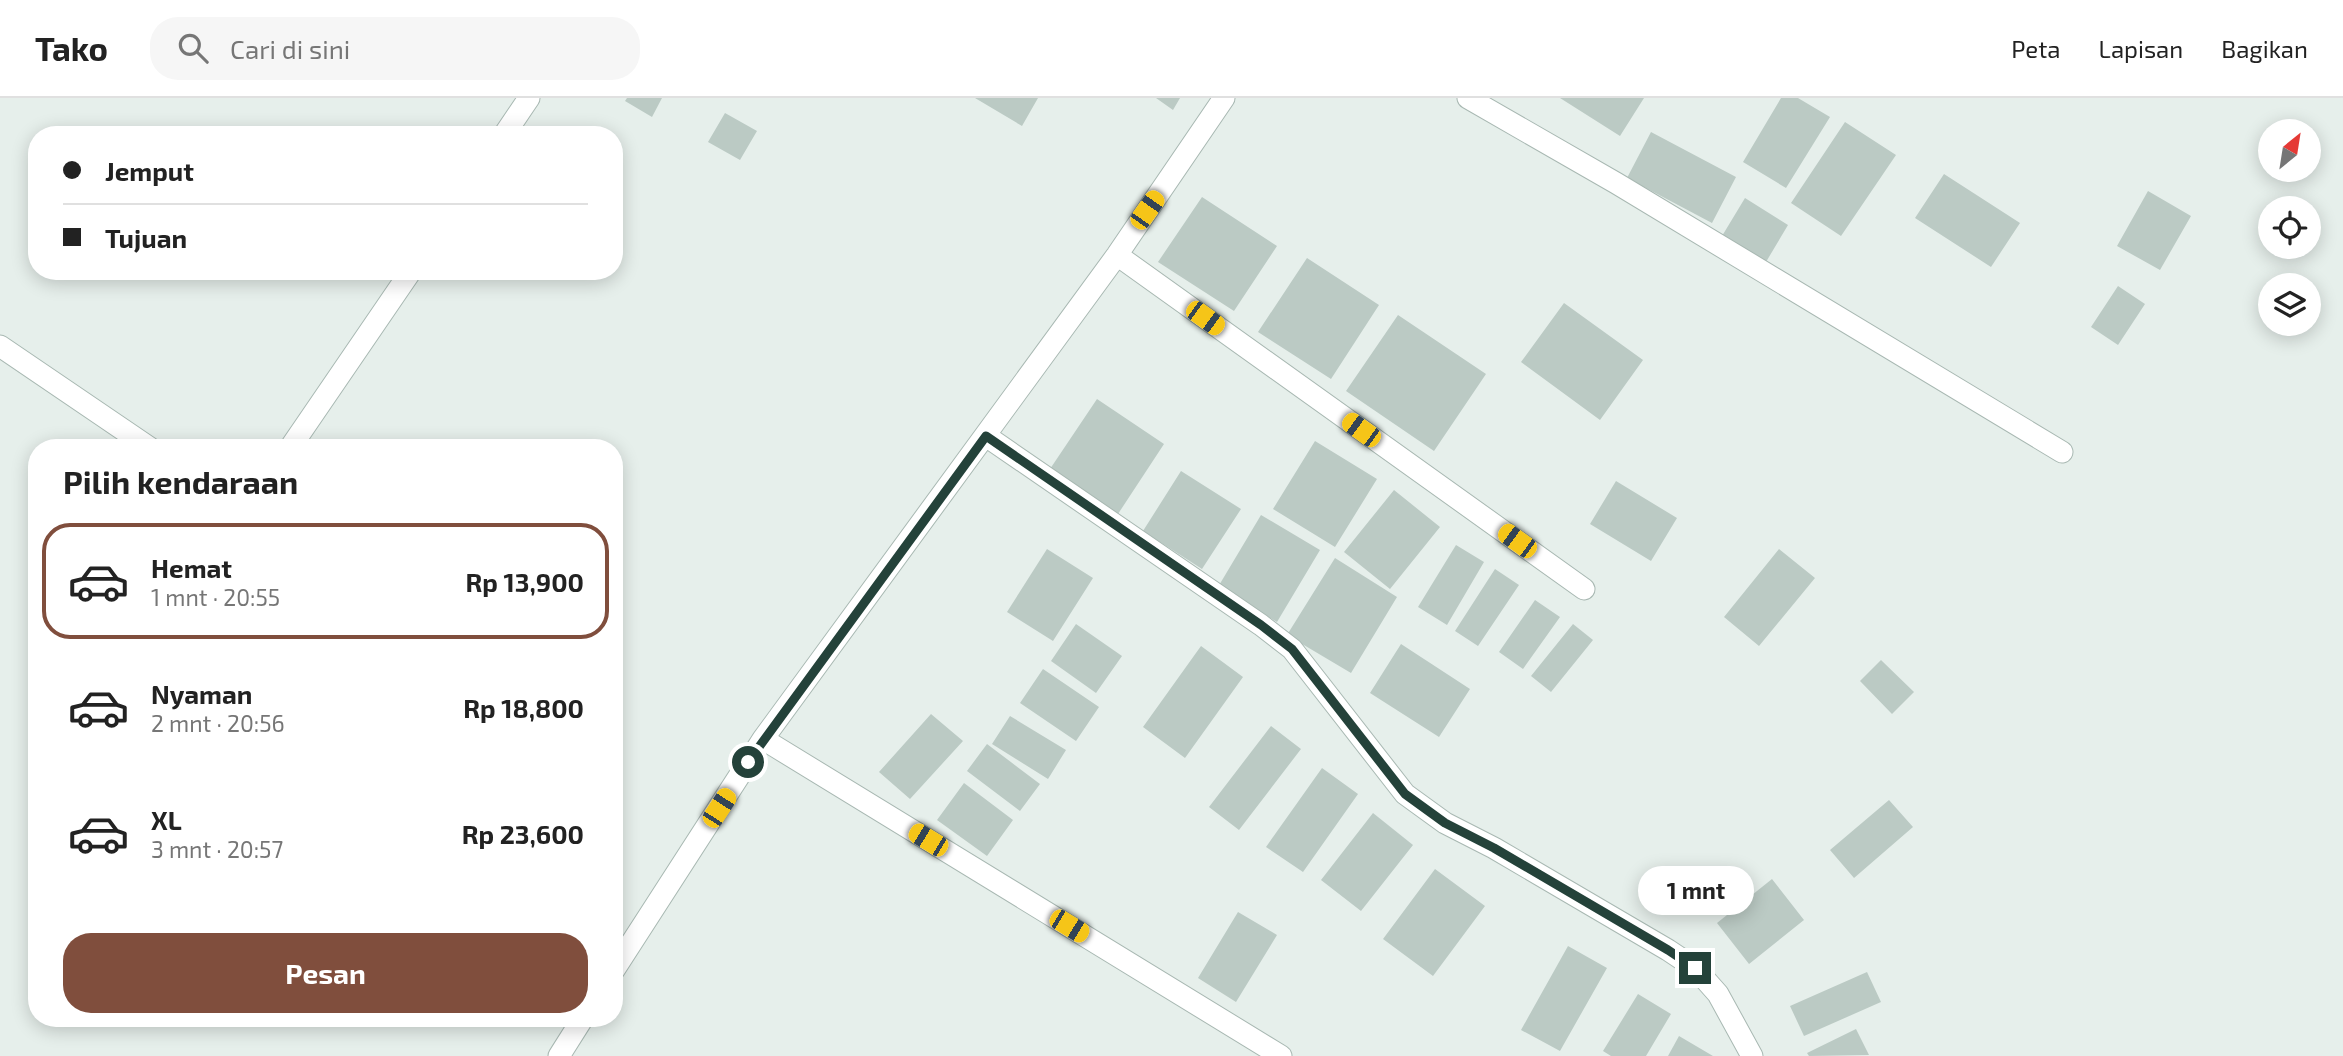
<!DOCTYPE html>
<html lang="id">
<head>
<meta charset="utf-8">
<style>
	:root { --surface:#fff; --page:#f6f6f6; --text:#222; --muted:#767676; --line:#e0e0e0; --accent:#804e3d }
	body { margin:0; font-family:"Exo 2",sans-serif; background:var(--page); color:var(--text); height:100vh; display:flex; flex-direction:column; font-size:26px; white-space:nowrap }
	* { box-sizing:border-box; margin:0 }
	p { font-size:23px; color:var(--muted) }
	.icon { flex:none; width:38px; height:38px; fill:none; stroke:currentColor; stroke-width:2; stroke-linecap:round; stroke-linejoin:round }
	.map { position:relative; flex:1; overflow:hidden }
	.side { position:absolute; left:28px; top:341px; width:595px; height:588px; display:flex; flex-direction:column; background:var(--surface); border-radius:28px; box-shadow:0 4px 18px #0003 }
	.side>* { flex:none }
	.top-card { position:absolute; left:28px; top:28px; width:595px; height:154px; border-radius:28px; box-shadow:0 4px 18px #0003; display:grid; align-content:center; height:154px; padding:0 35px; background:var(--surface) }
	.needle { width:46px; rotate:30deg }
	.controls { position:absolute; left:2258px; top:21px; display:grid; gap:14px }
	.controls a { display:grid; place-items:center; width:63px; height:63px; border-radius:50%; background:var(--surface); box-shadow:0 4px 18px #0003; font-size:35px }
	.end { position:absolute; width:32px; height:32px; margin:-16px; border:9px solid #24423a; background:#fff; box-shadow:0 0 0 4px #fff }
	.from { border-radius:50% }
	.bubble { position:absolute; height:49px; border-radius:24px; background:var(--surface); box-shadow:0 4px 18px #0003; font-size:23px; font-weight:700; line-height:49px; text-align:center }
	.car { position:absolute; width:21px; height:42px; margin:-21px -10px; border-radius:9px; box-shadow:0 0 5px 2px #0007; background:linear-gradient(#f5c518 24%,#345 0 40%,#f5c518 0 76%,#345 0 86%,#f5c518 0) }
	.top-card b { display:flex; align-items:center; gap:24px; height:66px; font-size:26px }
	.top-card b+b { border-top:2px solid var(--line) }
	.top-card i { width:18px; height:18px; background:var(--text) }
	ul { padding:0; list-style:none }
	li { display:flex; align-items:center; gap:21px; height:116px; margin:0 14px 10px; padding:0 21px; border:4px solid transparent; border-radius:28px }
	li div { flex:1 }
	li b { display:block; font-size:26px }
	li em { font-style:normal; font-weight:700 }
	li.current { border-color:var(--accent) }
	li>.icon { width:63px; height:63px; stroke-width:1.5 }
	h2 { padding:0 35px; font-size:32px; line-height:84px }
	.button { display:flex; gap:14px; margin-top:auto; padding:14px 35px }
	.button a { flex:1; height:80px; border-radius:28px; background:var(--accent); color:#fff; font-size:28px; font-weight:700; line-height:80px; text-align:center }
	header { display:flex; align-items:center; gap:42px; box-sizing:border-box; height:98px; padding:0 35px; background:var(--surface); border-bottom:2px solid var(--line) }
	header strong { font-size:33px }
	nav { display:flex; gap:38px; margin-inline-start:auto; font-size:24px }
	.search { width:490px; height:63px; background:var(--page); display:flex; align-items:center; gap:18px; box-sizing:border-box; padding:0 24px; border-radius:28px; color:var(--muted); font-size:26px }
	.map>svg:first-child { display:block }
	.building { fill:#bbcac4 }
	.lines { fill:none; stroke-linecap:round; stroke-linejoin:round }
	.minor-casing { stroke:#a8b8b2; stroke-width:23 }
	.minor { stroke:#fff; stroke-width:21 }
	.route { stroke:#24423a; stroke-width:9 }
</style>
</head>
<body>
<header>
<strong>Tako</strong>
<div class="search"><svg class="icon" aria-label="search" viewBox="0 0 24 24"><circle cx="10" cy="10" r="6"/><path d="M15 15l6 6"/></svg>Cari di sini</div>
<nav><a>Peta</a><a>Lapisan</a><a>Bagikan</a></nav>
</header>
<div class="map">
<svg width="2343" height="958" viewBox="0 0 2343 958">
	<rect width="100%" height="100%" fill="#e6efeb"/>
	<path class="building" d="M627,0H662L652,19L625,3Z
		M975,0H1038L1022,28Z
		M1156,0H1180L1173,12Z
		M1560,0H1644L1620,38Z
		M1781,0H1798L1830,19L1786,90L1743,64Z
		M725,15L757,33L740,62L708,44Z
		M1845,24L1896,57L1841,138L1791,105Z
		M1651,34L1736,79L1712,125L1627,80Z
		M1944,76L2020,125L1991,169L1915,120Z
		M2148,93L2191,118L2160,172L2117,148Z
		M1202,99L1277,148L1234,213L1158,164Z
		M1745,100L1788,127L1763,169L1719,143Z
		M1307,160L1379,207L1331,281L1258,234Z
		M2118,188L2145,206L2118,247L2091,229Z
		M1564,205L1643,262L1600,322L1521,264Z
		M1398,217L1486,276L1434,353L1346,293Z
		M1097,301L1164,346L1118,416L1050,371Z
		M1315,343L1377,381L1335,449L1273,411Z
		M1181,373L1241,411L1202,471L1143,433Z
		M1616,383L1677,420L1651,463L1590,426Z
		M1394,392L1440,429L1390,491L1344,454Z
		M1261,417L1320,452L1277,524L1218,489Z
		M1456,447L1484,464L1447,527L1418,509Z
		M1047,451L1093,480L1053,543L1007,514Z
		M1779,451L1815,480L1759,548L1724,519Z
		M1335,460L1397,499L1351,575L1287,537Z
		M1495,471L1519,487L1478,548L1455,533Z
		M1535,502L1560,519L1523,571L1499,554Z
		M1076,526L1122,558L1096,595L1051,563Z
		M1573,526L1593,542L1551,594L1531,578Z
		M1401,546L1470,591L1439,639L1370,595Z
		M1201,548L1243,579L1185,660L1143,629Z
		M1881,562L1914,594L1892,616L1860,583Z
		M1043,571L1099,609L1076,643L1020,605Z
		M931,616L963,643L910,701L879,674Z
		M1010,618L1066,652L1048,681L992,646Z
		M1271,628L1301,651L1239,732L1209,709Z
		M987,646L1040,686L1020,713L967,673Z
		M1322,670L1358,696L1303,774L1266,749Z
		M964,685L1013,722L987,758L937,722Z
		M1889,702L1913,729L1854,780L1830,752Z
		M1373,715L1413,747L1361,813L1321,782Z
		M1435,771L1485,808L1433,878L1383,841Z
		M1772,781L1804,822L1749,866L1717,825Z
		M1238,814L1277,837L1236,904L1198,880Z
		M1568,848L1607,870L1560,953L1521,932Z
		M1867,874L1881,904L1804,938L1790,908Z
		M1638,896L1671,916L1646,958H1611L1603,953Z
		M1856,931L1869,957L1809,958L1807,955Z
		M1679,938L1713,958H1668Z"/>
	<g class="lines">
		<g class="minor-casing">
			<path id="minor" d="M1468,0L1616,85L2062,354
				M504,37L529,0
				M1117,157L1584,491
				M0,248L150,350
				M986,338L1261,527L1292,551L1405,696L1445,725L1494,750L1668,852L1695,870L1718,896L1752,958
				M290,350L411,173
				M763,641L1281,958
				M614,872L763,641L1117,157L1224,0
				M559,958L583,920"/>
		</g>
		<use href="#minor" class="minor"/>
	</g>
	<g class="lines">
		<path class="route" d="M748,664L986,338L1261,527L1292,551L1405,696L1445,725L1494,750L1668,852L1695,870"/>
	</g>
</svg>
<div class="controls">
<a><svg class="needle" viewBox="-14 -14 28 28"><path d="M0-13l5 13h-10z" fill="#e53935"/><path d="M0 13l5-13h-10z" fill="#767676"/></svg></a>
<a><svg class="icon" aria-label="locate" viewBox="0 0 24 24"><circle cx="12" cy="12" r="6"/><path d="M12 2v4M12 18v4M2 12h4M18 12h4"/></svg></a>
<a><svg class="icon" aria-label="layers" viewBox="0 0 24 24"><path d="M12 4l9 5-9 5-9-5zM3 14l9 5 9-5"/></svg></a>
</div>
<i class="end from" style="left:748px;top:664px"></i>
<i class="end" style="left:1695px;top:870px"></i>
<div class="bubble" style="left:1638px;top:768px;width:116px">1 mnt</div>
<i class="car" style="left:1147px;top:112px;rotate:35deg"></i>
<i class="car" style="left:1205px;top:220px;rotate:126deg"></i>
<i class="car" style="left:1361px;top:332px;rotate:306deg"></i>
<i class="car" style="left:1517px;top:443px;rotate:306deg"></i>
<i class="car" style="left:719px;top:710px;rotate:33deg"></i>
<i class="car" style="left:928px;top:742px;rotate:301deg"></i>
<i class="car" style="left:1069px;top:828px;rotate:121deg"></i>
<div class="top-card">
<b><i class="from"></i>Jemput</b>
<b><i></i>Tujuan</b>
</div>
<section class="side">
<h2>Pilih kendaraan</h2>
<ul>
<li class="current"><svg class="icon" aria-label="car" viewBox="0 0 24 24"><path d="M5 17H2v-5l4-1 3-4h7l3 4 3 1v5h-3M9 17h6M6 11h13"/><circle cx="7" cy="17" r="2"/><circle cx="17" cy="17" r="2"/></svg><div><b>Hemat</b><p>1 mnt · 20:55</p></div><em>Rp 13,900</em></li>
<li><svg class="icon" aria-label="car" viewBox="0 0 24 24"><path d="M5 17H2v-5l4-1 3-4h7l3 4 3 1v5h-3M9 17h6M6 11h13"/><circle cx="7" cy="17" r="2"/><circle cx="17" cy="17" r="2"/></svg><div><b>Nyaman</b><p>2 mnt · 20:56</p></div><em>Rp 18,800</em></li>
<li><svg class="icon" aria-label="car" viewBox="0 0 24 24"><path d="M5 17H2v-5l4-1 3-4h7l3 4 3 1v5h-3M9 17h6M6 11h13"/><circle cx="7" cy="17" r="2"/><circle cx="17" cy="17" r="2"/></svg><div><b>XL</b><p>3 mnt · 20:57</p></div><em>Rp 23,600</em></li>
</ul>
<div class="button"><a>Pesan</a></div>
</section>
</div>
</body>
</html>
